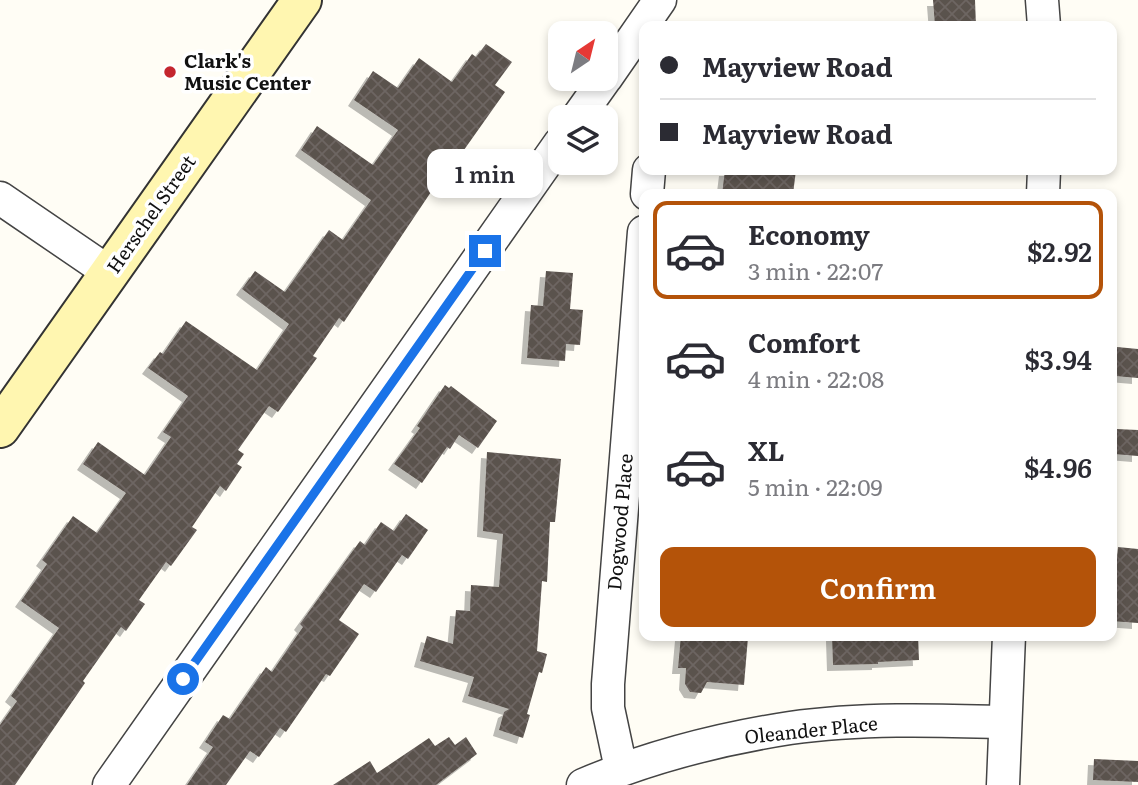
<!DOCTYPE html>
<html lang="en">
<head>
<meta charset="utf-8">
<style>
	:root { --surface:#fff; --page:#f2f2f3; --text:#2b2b33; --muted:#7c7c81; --line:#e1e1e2; --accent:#b45309 }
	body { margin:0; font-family:Literata,serif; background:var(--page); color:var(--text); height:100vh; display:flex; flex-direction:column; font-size:26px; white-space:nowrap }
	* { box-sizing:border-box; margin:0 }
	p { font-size:23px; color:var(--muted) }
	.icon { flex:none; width:38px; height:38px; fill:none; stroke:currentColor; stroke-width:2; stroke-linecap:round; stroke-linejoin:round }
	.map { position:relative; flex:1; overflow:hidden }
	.details { position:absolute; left:639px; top:189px; width:478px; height:452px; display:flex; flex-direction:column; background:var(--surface); border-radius:14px; box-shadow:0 4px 10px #0003 }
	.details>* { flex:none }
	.banner { position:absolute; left:639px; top:21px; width:478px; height:154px; border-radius:14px; box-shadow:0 4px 10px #0003; display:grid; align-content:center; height:154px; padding:0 21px; background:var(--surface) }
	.needle { width:46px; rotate:35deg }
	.controls { position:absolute; left:548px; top:21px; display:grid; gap:14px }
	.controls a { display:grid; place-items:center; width:70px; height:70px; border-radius:14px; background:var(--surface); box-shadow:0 4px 10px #0003; font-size:35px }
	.end { position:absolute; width:32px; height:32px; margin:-16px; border:9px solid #1a73e8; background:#fff; box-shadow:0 0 0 4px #fff }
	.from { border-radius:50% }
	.bubble { position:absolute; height:49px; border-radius:14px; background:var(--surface); box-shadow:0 4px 10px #0003; font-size:23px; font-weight:600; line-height:49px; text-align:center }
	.banner b { display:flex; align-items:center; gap:24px; height:66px; font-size:26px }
	.banner b+b { border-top:2px solid var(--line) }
	.banner i { width:18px; height:18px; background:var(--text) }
	ul { padding:12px 0 0; list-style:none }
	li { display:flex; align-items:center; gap:21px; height:98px; margin:0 14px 10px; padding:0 7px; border:4px solid transparent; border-radius:14px }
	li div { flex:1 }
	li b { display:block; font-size:26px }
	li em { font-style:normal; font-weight:600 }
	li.selected { border-color:var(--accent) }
	li>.icon { width:63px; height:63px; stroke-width:1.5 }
	.button { display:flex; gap:14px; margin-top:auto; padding:14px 21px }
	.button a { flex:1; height:80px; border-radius:14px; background:var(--accent); color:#fff; font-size:28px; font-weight:600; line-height:80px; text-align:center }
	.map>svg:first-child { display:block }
	.building { fill:url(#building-cross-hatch); filter:url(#shadow) }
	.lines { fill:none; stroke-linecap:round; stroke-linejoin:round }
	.street-casing { stroke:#444; stroke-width:35 }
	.secondary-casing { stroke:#333; stroke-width:42 }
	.street { stroke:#fff; stroke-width:32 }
	.secondary { stroke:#fff6b0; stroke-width:38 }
	.route { stroke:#1a73e8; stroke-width:9 }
	.poi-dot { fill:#c4262e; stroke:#fff; stroke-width:2.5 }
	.labels { text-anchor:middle; stroke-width:7; stroke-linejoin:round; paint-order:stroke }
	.poi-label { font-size:19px; font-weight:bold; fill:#111; stroke:#fff; text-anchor:start }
	.street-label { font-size:19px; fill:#111; stroke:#fff }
</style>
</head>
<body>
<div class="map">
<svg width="1138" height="785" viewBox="0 0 1138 785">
	<defs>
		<pattern id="building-cross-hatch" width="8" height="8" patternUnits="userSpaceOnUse" patternTransform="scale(1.75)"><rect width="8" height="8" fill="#5a524d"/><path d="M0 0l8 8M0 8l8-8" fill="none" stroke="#6d6662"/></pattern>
		<filter id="shadow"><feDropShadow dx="-6" dy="6" stdDeviation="0" flood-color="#0004"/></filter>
	</defs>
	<rect width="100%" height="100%" fill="#fffdf5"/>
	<path class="building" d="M933,0H975L976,26H935Z
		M486,44L512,62L495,85L505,92L442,181L439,180L344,322L339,318L313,356L317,358L278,412L269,406L238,450L244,454L237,464L242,467L226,491L220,486L192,527L197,530L171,566L166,562L139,600L145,604L126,631L121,627L83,681L85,683L15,785H0V725L17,701L11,696L59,628L21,601L47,564L42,560L73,516L97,533L126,493L83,464L98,442L145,475L171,437L163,432L188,396L148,368L160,352L163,354L186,321L257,370L289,324L242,289L255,271L285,292L329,230L343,240L371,200L301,150L317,126L373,165L398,130L354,100L373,71L398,88L419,58L452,82L472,54L476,57Z
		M725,170H796L793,194H722Z
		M546,271L573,273L570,309L583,310L580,345L566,344L565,361L527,358L531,305L543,306Z
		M1117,347L1138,349V378L1115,376Z
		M445,385L449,388L451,386L497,421L478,448L459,435L450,449L447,447L422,483L394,464L420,428L417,426Z
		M1116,429L1138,430V456L1114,454Z
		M487,452L561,459L555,522H550L547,582L542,581L537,651L547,654L542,673L539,672L527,714L530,715L523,738L499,730L504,712L509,709L468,696L474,677L420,661L427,636L453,644L456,610L470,611L471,585L499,587L503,534L483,531Z
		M406,514L428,530L408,559L402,555L376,592L364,584L339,620L359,634L330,676L326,674L286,732L280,728L259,757L250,751L226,785H187L213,747L205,742L223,715L230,719L266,667L272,672L303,627L300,624L360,541L365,545L381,522L394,531Z
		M1118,547L1138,549V623L1111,621V592H1114Z
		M681,635L748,637L744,685L707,682L701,693L690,692L685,684L686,668H678Z
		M832,635H918L919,660L878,662V664L833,665Z
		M449,737L455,745L466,737L477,754L436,785H333L370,761L377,773L429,738L435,746Z
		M1094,759L1138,761V782L1093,780Z"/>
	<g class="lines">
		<g class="street-casing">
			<path id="street" d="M1042,0L1044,26
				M606,78L660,0
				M578,117L605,79
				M647,194L649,170
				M1043,194L1044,170
				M0,198L110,273
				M621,769L608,708V684L644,232
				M109,785L560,143
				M583,785C649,757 719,739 790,728C860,718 933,720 1004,722
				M1003,785L1009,635"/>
		</g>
		<g class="secondary-casing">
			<path id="secondary" d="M0,428L302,0"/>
		</g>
		<use href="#street" class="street"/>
		<use href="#secondary" class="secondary"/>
	</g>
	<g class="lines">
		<path class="route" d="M183,679L485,251"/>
	</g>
	<circle class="poi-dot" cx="170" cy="72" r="7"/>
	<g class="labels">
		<g class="poi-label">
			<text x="184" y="68">Clark's<tspan x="184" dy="22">Music Center</tspan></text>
		</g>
		<g class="street-label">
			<text transform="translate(151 214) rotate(-55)" y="7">Herschel Street</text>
			<text transform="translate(620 522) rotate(-85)" y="7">Dogwood Place</text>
			<text transform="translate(811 730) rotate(-6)" y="7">Oleander Place</text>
		</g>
	</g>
</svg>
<div class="controls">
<a><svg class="needle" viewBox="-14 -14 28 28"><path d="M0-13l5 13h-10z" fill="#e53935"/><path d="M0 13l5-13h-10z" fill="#7c7c81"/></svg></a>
<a><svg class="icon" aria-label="layers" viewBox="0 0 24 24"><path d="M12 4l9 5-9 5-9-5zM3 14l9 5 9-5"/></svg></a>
</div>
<i class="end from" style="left:183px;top:679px"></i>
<i class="end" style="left:485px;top:251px"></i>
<div class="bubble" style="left:427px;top:149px;width:116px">1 min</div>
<div class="banner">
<b><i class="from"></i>Mayview Road</b>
<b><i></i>Mayview Road</b>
</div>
<section class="details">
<ul>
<li class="selected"><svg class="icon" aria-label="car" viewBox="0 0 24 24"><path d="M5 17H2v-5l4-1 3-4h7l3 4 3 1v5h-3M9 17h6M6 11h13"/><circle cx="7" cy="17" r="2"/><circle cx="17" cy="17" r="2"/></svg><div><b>Economy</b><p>3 min · 22:07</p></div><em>$2.92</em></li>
<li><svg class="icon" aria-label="car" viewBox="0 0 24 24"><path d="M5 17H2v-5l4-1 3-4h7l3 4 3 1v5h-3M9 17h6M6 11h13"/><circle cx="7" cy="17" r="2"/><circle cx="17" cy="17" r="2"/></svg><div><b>Comfort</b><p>4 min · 22:08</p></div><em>$3.94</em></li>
<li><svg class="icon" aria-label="car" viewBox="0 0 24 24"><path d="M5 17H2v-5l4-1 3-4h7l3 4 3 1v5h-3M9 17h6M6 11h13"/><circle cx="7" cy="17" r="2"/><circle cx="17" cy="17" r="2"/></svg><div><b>XL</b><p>5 min · 22:09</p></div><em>$4.96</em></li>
</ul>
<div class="button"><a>Confirm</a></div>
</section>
</div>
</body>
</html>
